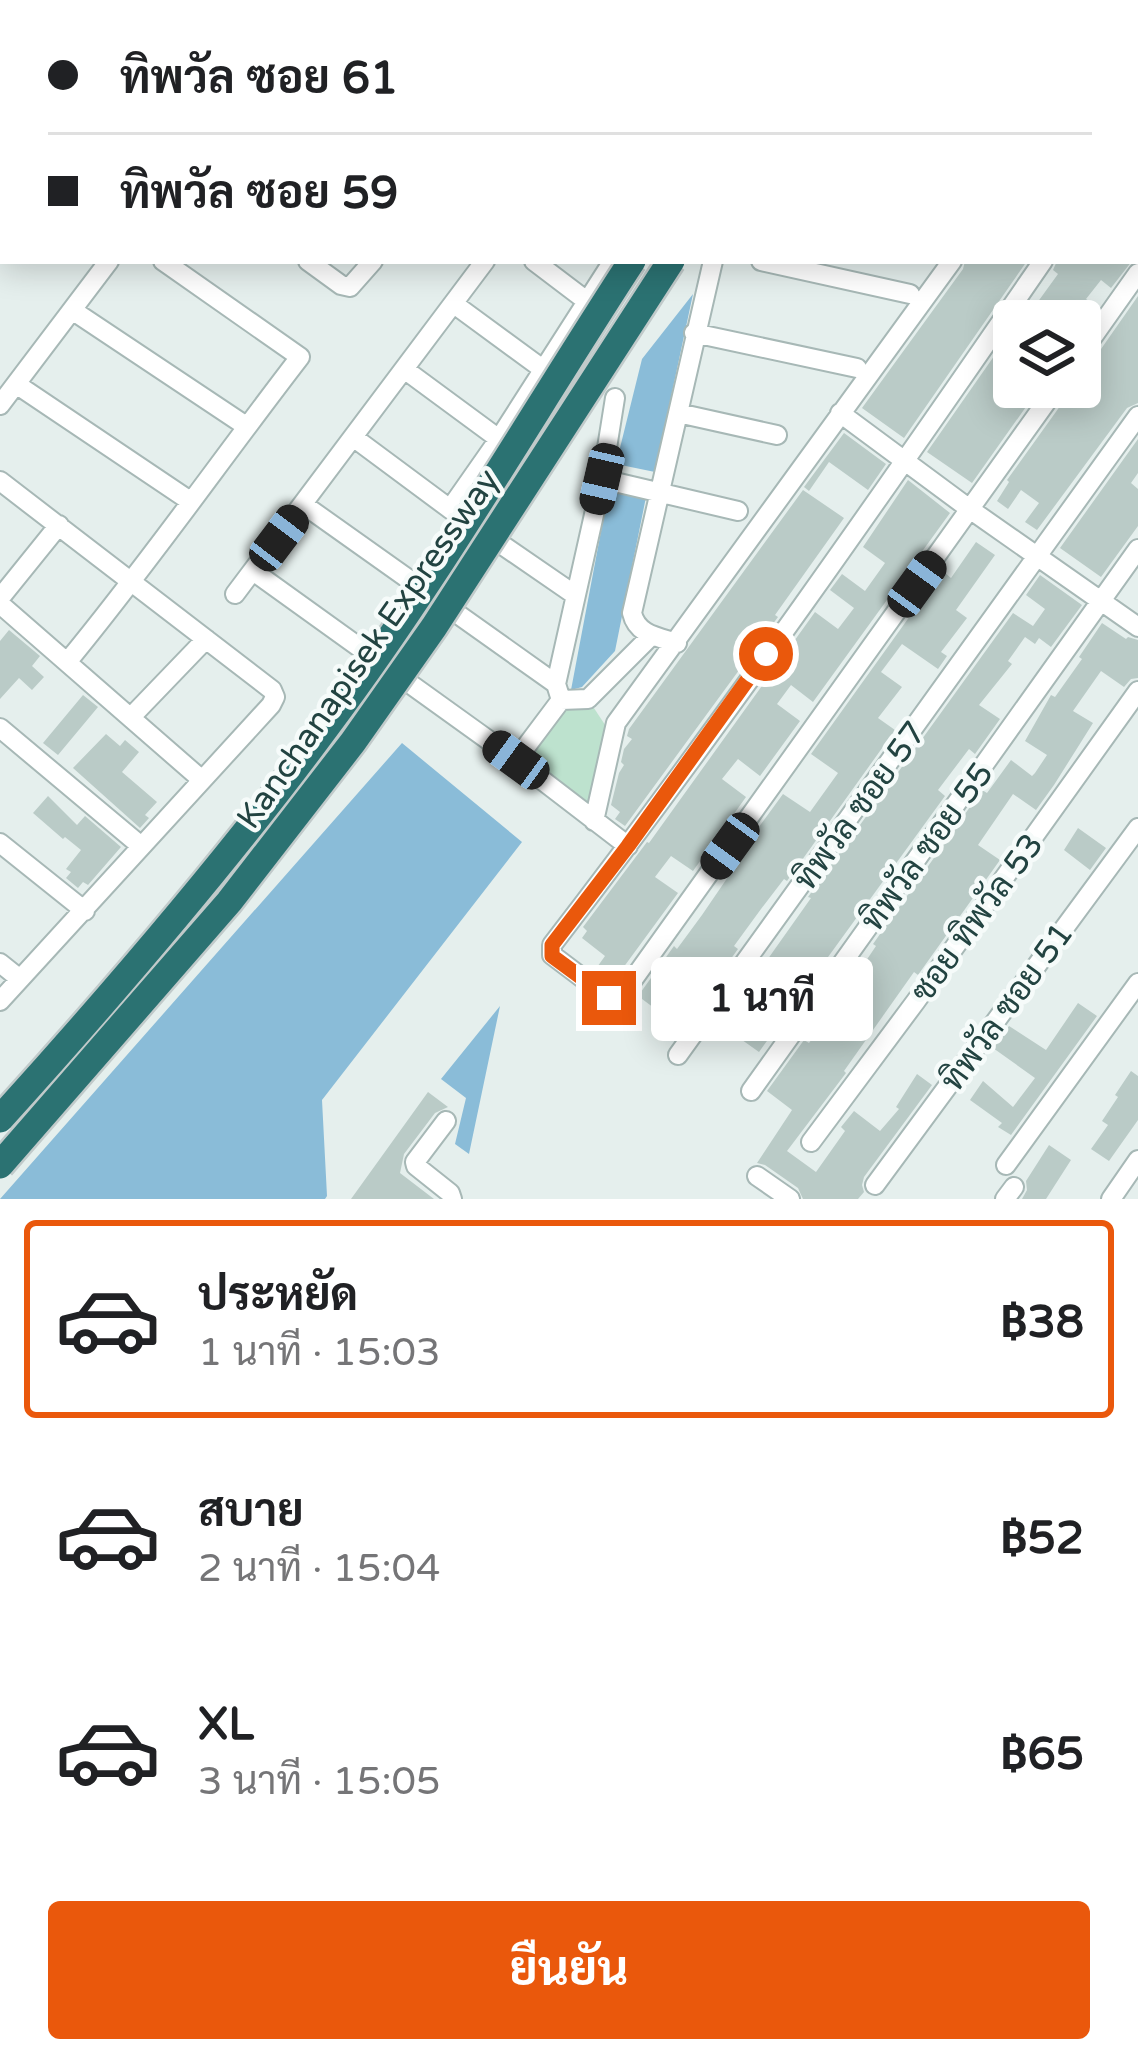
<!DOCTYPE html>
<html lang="th">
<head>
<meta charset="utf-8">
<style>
	:root { --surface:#fff; --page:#f6f6f6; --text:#202124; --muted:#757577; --line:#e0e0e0; --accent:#ea580c }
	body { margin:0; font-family:"Varela Round",Sarabun,sans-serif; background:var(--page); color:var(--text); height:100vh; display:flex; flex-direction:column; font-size:45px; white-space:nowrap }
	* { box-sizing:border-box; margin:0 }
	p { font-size:39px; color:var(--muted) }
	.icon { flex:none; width:66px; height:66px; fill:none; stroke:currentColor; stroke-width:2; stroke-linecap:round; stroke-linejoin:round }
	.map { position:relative; height:1199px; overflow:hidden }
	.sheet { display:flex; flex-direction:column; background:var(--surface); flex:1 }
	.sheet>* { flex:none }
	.top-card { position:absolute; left:0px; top:0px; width:1140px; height:264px; box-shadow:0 6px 30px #0003; display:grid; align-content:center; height:264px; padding:0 48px; background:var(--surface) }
	.tools { position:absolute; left:993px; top:300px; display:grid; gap:24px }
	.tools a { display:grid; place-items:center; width:108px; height:108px; border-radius:12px; background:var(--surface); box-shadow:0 6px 30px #0003; font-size:60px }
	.end { position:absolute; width:54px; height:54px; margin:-27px; border:15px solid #ea580c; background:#fff; box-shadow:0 0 0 6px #fff }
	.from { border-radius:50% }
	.bubble { position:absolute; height:84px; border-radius:12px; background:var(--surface); box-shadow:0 6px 30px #0003; font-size:39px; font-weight:700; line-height:84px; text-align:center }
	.car { position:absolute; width:36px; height:72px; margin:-36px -18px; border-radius:15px; box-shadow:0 0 9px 3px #0007; background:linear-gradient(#222 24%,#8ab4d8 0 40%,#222 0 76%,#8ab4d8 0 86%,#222 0) }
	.top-card b { display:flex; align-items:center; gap:42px; height:114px; font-size:45px }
	.top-card b+b { border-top:3px solid var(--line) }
	.top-card i { width:30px; height:30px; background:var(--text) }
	ul { padding:21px 0 0; list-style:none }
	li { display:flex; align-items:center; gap:36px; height:198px; margin:0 24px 18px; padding:0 24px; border:6px solid transparent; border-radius:12px }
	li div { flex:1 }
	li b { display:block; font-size:45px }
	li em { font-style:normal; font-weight:700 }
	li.selected { border-color:var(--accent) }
	li>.icon { width:108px; height:108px; stroke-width:1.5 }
	.button { display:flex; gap:24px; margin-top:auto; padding:24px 48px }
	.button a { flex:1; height:138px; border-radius:12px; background:var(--accent); color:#fff; font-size:48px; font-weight:700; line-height:138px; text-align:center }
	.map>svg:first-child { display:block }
	.green { fill:#bde2ce }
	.water { fill:#8abcd8 }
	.building { fill:#bacbc7 }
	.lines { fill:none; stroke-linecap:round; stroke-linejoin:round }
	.minor-casing { stroke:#a7b8b6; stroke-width:22 }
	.highway-casing { stroke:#c1caca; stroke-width:32 }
	.minor { stroke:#fff; stroke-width:18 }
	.highway { stroke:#2b7272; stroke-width:27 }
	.highway-bridge-casing { stroke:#c1caca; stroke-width:32; stroke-linecap:butt }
	.highway-bridge { stroke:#2b7272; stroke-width:27 }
	.route { stroke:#ea580c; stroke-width:15 }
	.labels { text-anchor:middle; stroke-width:9; stroke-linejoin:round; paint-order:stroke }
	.street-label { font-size:33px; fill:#224341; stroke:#f6fbfa }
</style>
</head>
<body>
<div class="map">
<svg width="1138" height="1199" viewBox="0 0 1138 1199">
	<rect width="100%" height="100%" fill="#e5efed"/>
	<path class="green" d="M588,699L613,737L594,821L516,760L561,700Z"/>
	<path class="water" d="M693,294L655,472L616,464L642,359Z
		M609,489L646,497L615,651L582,687L571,690Z
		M402,743L522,842L322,1100L327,1196L325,1199H0Z
		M500,1006L469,1154L455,1144L466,1098L441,1079Z"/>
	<path class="building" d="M965,261H1027L904,438L862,408L963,269Z
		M1057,261H1132L1111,288L1101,280L1086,299L1096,306L1085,321H1024L1058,274L1053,270Z
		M1138,296V403L1127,408L1037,530L1025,522L1039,503L1021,490L1008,509L997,501L1009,482L1007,480L1068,395L1070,387H1080V380L1085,372Z
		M1006,339L1014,345V387H1040L972,483L927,452Z
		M844,433L886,464L868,490L829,462L809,491L804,487Z
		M1138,439V473L1131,483L1138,489V526L1101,577L1060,548Z
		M908,480L950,513L813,702L791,685L777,704L800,721L760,776L738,759L722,779L746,797L693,871L671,856L655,877L678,893L612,983L595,970L605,956L582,938L587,931L583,927L647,842L649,843L815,612L838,629L854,608L830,590L842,574L865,591L885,563L863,547Z
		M803,490L844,518L775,615L778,617L625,826L615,819L620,812L611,805L619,773L624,765L621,762L624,749L632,739L627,736L629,729Z
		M976,542L995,555L956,610L967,618L941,652L947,656L938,669L902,644L881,672L902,687L878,718L895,730L787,881L784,879L761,909L734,946L738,949L681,1028L638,996L674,946L677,949L702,915L745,852L742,850L783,794L810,812L838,773L811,754L920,602L922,603L944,572L951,578Z
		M1040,575L1082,605L1051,647L1039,638L1035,644L1025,637L1008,661L1012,664L979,705L1000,719L975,754L969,749L938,790L945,796L759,1052L721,1025L811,898L808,897L1013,613L1033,626L1045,609L1026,595Z
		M1102,623L1126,639L1128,637L1138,640V678L1131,679L1124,687L1101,671L1073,711L1093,723L1054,785L1036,810L1013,794L978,845L1000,860L918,975L914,972L844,1071L846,1073L787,1151L816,1172L845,1131L841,1127L854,1111L880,1131L899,1109L896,1107L917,1074L932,1085L864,1177L862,1185L864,1192L858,1199H803L798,1188L765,1165L757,1163L792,1110L767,1091L804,1040L809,1043L833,1010L876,946L873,944L982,790L987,793L1011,760L1032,776L1035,773L1047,755L1025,741L1051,695L1055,697L1082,659L1079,657Z
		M9,630L40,656L32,666L44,677L32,690L19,678L0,699V641Z
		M83,695L98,707L58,755L43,743Z
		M106,734L120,746L125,740L139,752L122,772L157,802L145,815L149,818L140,828L73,768Z
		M48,796L77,825L85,816L121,847L88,885L83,882L78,888L66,878L71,872L66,869L81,850L65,837L63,839L33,813Z
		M1078,828L1106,848L1090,870L1064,850Z
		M1078,1003L1097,1016L1011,1135L998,1127L1002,1123L970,1100L983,1081L1013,1107L1035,1078L993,1048L1009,1026L1046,1050Z
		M1131,1071L1138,1076V1120L1109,1161L1091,1149L1108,1125L1102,1121L1118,1097L1115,1095Z
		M428,1092L448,1107L435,1113L404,1154L400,1173L434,1199H351Z
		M1049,1145L1071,1160L1046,1199H1022L1027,1190L1026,1181Z"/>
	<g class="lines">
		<g class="minor-casing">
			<path id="minor" d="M630,0L631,3
				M50,3L58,0
				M223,3L232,0
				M565,3L571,0
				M774,3L776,0
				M862,3L864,0
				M1071,3L1080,0
				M0,88L3,87
				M1137,126L1138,125
				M0,215L3,214
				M308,261L341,285L350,287L373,261
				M534,261L588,302
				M761,261L910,294
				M1043,261C884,492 723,723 552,945V955L609,998L617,999L622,995L1057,387
				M454,304L544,370
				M72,310L246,426
				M694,333L857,368
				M1080,355L1138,273
				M404,369L499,439L613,261
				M16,384L190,501
				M0,405L109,261
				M678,413L777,435
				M840,413L971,510L1138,627
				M353,437L450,509L575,595
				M602,479L738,511
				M0,481L272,690L275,697L271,705L0,1001
				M304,505L556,684
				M450,509L499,439
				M253,571L516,760L628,846
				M235,594L485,261
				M0,598L59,525
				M0,604L202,780
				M677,643C658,637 637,635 632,613L713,261
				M68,661C149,563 222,458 300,357L163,261
				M561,700L556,684L602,479L615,398
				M131,717L206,639
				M0,728L141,846
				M516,760L561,700L588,699L651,636
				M594,821L616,723L952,261
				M0,843L85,911
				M0,963L20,979
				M678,1055L1138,416
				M751,1091L1138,549
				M446,1121L415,1162L416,1166L450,1193L452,1199
				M811,1142L916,1001L1138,691
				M1006,1165L1138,983
				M757,1176L790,1199
				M875,1185L1138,828
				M1005,1199L1014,1187
				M1111,1199L1138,1160"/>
		</g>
		<g class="highway-casing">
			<path id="highway" d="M799,3L801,0
				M835,3L837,0"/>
		</g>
		<use href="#minor" class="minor"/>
		<use href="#highway" class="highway"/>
		<g class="highway-bridge-casing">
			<path id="highway-bridge" d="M0,1119C114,993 226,863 327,726C438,578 531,416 632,261
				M0,1165L229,902L353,742L434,627L671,261"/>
		</g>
		<use href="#highway-bridge" class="highway-bridge"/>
	</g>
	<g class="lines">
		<path class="route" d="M609,998L552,956V945L628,846L766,654"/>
	</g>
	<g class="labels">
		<g class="street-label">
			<text transform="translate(367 648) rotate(-55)" y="12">Kanchanapisek Expressway</text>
			<text transform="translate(859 805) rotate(-54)" y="12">ทิพวัล ซอย 57</text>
			<text transform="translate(926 846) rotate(-54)" y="12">ทิพวัล ซอย 55</text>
			<text transform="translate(976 917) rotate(-54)" y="12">ซอย ทิพวัล 53</text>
			<text transform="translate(1006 1006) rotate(-54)" y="12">ทิพวัล ซอย 51</text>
		</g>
	</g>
</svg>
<div class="tools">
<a><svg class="icon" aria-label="layers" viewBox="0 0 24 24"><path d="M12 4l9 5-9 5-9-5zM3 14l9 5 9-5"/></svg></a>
</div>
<i class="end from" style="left:766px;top:654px"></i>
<i class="end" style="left:609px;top:998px"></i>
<div class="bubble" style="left:651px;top:957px;width:222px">1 นาที</div>
<i class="car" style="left:602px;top:479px;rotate:193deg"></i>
<i class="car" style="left:279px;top:538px;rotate:37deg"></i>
<i class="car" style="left:917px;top:584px;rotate:36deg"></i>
<i class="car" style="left:516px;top:760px;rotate:306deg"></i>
<i class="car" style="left:730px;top:846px;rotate:216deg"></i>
<div class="top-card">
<b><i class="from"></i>ทิพวัล ซอย 61</b>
<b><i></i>ทิพวัล ซอย 59</b>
</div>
</div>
<section class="sheet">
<ul>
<li class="selected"><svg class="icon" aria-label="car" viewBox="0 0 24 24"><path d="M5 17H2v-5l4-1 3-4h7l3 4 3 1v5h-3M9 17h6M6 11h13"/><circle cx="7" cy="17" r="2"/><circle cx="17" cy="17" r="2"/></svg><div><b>ประหยัด</b><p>1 นาที · 15:03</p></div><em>฿38</em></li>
<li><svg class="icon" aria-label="car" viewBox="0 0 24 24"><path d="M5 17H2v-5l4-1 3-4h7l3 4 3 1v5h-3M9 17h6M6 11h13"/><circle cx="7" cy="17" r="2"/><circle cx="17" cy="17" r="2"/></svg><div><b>สบาย</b><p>2 นาที · 15:04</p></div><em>฿52</em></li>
<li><svg class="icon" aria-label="car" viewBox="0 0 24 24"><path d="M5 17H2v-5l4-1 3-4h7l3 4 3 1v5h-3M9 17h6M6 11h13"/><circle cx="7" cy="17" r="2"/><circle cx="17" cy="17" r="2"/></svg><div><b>XL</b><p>3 นาที · 15:05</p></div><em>฿65</em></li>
</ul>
<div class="button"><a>ยืนยัน</a></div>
</section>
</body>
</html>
